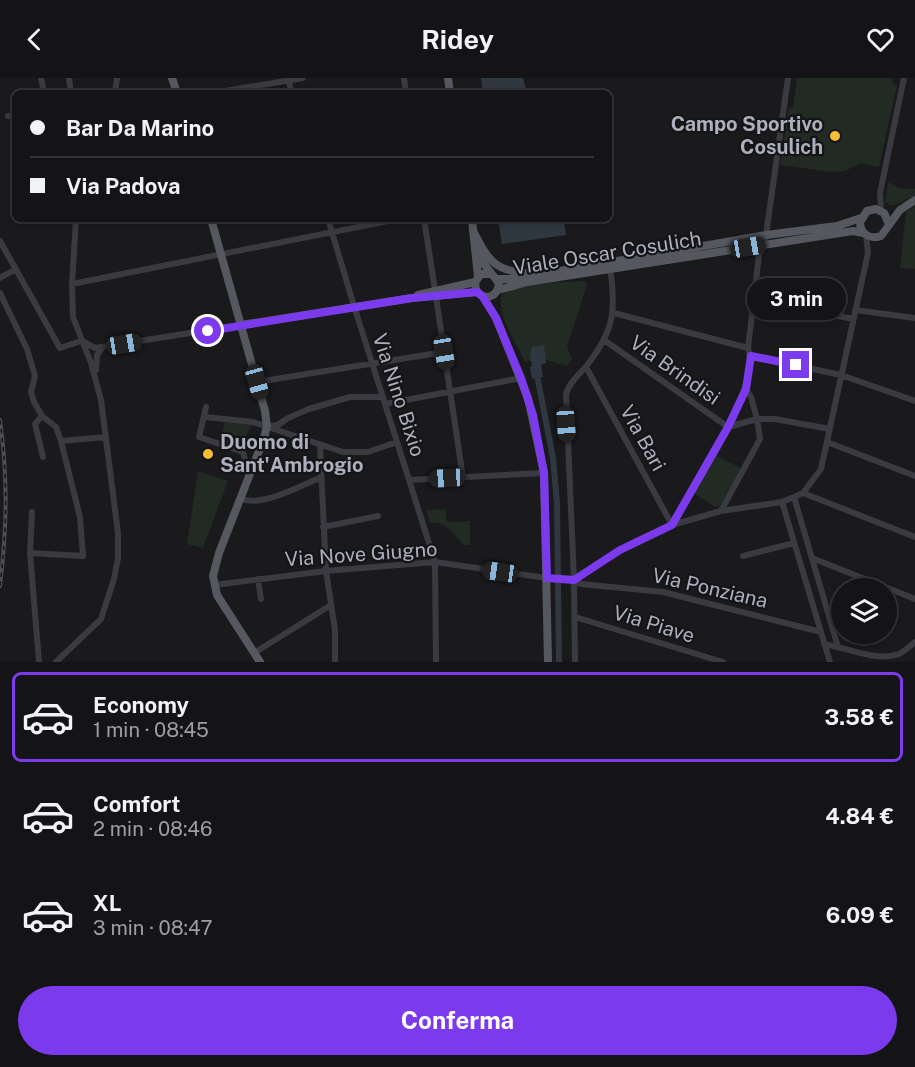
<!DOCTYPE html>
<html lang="it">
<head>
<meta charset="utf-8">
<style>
	:root { --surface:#141315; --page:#212022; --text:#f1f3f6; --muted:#9d9ea0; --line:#333234; --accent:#7c3aed }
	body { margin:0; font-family:"Public Sans",sans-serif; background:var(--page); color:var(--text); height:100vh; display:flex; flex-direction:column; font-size:22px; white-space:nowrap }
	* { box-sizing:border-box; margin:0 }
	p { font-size:20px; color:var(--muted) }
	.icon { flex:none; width:33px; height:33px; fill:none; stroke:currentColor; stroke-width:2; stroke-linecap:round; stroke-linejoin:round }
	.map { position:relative; height:584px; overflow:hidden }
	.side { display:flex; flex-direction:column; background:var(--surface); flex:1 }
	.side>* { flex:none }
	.hud { position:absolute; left:12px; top:12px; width:600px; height:132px; border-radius:9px; box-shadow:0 3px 9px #0003,0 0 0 2px var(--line); display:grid; align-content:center; height:132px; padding:0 18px; background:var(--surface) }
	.controls { position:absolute; left:831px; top:500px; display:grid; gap:12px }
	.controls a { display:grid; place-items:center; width:66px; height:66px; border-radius:50%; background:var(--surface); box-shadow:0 3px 9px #0003,0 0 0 2px var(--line); font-size:30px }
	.end { position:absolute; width:27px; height:27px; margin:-14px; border:8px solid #7c3aed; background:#fff; box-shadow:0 0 0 3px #fff }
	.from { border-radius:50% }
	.bubble { position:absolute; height:42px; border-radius:21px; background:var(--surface); box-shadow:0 3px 9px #0003,0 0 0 2px var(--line); font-size:20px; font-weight:700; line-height:42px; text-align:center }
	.car { position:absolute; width:18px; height:36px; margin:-18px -9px; border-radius:8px; box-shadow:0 0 4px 2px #0007; background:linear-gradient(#222 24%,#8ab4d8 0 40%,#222 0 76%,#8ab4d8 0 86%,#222 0) }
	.hud b { display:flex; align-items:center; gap:21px; height:57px; font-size:22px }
	.hud b+b { border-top:2px solid var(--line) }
	.hud i { width:15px; height:15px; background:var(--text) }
	ul { padding:10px 0 0; list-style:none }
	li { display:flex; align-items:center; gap:18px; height:90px; margin:0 12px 9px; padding:0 6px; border:3px solid transparent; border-radius:9px }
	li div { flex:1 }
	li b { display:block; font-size:22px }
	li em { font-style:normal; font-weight:700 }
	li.selected { border-color:var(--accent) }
	li>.icon { width:54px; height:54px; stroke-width:1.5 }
	.button { display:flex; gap:12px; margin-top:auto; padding:12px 18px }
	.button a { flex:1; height:69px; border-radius:36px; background:var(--accent); color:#fff; font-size:24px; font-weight:700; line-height:69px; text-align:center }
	header { display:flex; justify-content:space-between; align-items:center; height:78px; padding:0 18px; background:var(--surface); font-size:27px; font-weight:700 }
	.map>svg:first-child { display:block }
	.green { fill:#212a23 }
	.water { fill:#2f3841 }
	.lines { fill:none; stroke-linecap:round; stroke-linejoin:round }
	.canal { stroke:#2f3841; stroke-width:6 }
	.minor { stroke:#3a3b41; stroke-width:6 }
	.major { stroke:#565860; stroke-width:8 }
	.rail-casing { stroke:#4d4f56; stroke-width:4 }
	.rail { stroke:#151417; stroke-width:1.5; stroke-dasharray:4.5; stroke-linecap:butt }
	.route { stroke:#7c3aed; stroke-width:8 }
	.poi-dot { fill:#f7bd36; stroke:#151417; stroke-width:2 }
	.labels { text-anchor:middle; stroke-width:4.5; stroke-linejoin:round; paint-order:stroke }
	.poi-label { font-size:20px; font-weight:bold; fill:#acb0bc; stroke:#151417; text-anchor:end }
	.street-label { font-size:20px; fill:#acb0bc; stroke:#151417 }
</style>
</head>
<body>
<header><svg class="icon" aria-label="back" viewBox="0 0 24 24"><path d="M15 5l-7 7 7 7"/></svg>Ridey<svg class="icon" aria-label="heart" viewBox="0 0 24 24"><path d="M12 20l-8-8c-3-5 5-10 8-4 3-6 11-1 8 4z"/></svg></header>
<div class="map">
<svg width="915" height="584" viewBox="0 0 915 584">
	<rect width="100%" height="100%" fill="#1a191c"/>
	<path class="green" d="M797,0H893L892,5L897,8L879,89L861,85L845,93L831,94L780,87L789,29L793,30Z
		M888,104L899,110L915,111V117L895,127L890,128L885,123Z
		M915,128V191L900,190L906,134Z
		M585,203L587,207L567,268L572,281L567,288L542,281L525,284C517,267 495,234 502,215C526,203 559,205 585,203Z
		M225,344L252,346L240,370L220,363Z
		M715,377L741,390L720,428L716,429L694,416Z
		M198,393L228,403L203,470L187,466Z
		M446,431V441L448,444L470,443V467H464C454,457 446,443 430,445L426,432Z"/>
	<path class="water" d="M481,0H523L527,15H483Z
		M498,141H564L566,157L502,166Z
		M544,267L546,285L541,287L543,299L532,301L530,289L532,288L530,277L532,269Z"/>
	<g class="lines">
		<path class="canal" d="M536,292L553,380L557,425L559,584"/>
		<path class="minor" d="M41,0L44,15
			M69,0L71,15
			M404,0L406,15
			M288,1L292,15
			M115,15L117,0
			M213,15L303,0
			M8,38L15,37
			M881,132L880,115L904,0
			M328,141L354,228L435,484L436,584
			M424,141L435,212
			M0,163L60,270L81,263
			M0,200L16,191
			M72,206L398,141
			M0,215L27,271L35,298L31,314L34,324L42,338L56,349L61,363L80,439L83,478L30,475
			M436,219L463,400
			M754,221L853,241
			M855,232L915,240
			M614,235L748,270
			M604,262L728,349L757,341H775L830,351
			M82,263L95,270L241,247
			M751,278L841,297L915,323
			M586,289L672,447
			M96,292L97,277L103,269
			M257,304L444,274
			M385,326L521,300
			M206,329L199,359L243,374L246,385L254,388
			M42,338L35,346L43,379
			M205,339L253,344L343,374H368L397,364
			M269,348L278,347L288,340L309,331L350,319H383
			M61,363L106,359
			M827,364L915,398
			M320,368L326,493L335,552V584
			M409,402L544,395
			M803,415L915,459
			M794,419L838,569
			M242,421C263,429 299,408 320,400
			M782,424L830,584
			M721,433L760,361L757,341L751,319L746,311
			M32,434L30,475L39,584
			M672,447C693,410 762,309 748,270L759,177L765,166L766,157L788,0
			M323,449L378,438
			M743,478L794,465
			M812,480L915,521
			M258,501L261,521
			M574,502L581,506L663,514L821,554
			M214,507L326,493L435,484L547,500L574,502L620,472L672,447L721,433L782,424L794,419L803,415L821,391L868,175L866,157
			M575,539L723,584
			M824,566C848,570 876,584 899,576C905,573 910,568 915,564
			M254,575L331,527
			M56,584L101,541L114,501L118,480V455L101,322L91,285L73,239L72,206L76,141
			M575,584L574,502L566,316C570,303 580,296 588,286C615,251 616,231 610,189"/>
		<path class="major" d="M172,0L177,15
			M448,0L450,15
			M211,141L265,333L267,348L264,360L219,475L213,498L217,517L260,584
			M472,141L478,199
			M889,146L884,135L876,131L867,133L860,144C860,156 870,162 881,158L900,132L915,122
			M473,153C488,181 493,193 527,195
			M474,161L484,186L499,205C498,219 485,224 476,212L475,204L481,196H490
			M497,201H514L766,157L837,148L861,140
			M498,212L527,204L853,153L863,155
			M418,217L475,204
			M483,219L496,240L528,320L544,395L548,584
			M241,247L412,220L477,214"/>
		<g class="rail-casing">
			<path id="rail" d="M0,342C8,401 7,449 0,508"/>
		</g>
		<use href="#rail" class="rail"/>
	</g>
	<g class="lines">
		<path class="route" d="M208,253L412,220L477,214L483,219L496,240L521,300L533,337L544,395L547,500L574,502L620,472L672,447L728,349L746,311L751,278L796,287"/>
	</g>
	<g class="poi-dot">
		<circle cx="835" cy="58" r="6"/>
		<circle cx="208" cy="376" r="6"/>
	</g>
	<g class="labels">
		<g class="poi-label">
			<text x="823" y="53">Campo Sportivo<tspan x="823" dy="23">Cosulich</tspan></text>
			<text x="220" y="371" text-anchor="start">Duomo di<tspan x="220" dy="23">Sant'Ambrogio</tspan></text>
		</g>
		<g class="street-label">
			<text transform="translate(607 175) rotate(-9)" y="7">Viale Oscar Cosulich</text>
			<text transform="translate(675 292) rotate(35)" y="7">Via Brindisi</text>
			<text transform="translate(399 317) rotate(72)" y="7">Via Nino Bixio</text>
			<text transform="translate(643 360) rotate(61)" y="7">Via Bari</text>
			<text transform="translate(361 476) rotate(-4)" y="7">Via Nove Giugno</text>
			<text transform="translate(710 510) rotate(13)" y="7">Via Ponziana</text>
			<text transform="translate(654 546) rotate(17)" y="7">Via Piave</text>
		</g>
	</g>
</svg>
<div class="controls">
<a><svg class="icon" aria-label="layers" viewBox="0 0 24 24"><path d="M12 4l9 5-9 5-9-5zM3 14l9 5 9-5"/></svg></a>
</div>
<i class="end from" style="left:208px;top:253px"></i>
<i class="end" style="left:796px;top:287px"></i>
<div class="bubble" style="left:747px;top:200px;width:99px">3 min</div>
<i class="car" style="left:748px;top:169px;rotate:80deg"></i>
<i class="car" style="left:124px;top:266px;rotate:81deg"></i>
<i class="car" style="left:444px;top:274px;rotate:171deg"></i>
<i class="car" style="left:257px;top:304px;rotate:164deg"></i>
<i class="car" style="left:566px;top:346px;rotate:176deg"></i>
<i class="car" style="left:447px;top:400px;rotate:267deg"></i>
<i class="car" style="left:500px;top:494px;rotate:278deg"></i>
<div class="hud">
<b><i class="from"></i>Bar Da Marino</b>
<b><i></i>Via Padova</b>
</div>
</div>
<section class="side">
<ul>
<li class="selected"><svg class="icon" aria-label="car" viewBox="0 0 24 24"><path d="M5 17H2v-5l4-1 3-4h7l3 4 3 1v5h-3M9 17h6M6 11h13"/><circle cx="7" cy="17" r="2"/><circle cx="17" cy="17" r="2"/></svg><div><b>Economy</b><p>1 min · 08:45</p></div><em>3.58 €</em></li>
<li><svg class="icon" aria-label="car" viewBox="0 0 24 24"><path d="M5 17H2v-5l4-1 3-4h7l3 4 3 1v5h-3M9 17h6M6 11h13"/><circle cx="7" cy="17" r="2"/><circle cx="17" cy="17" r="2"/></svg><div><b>Comfort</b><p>2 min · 08:46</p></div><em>4.84 €</em></li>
<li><svg class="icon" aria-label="car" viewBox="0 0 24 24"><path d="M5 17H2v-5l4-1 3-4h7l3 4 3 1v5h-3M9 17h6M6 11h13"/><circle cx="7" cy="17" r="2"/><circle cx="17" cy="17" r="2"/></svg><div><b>XL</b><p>3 min · 08:47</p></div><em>6.09 €</em></li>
</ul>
<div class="button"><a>Conferma</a></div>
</section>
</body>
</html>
